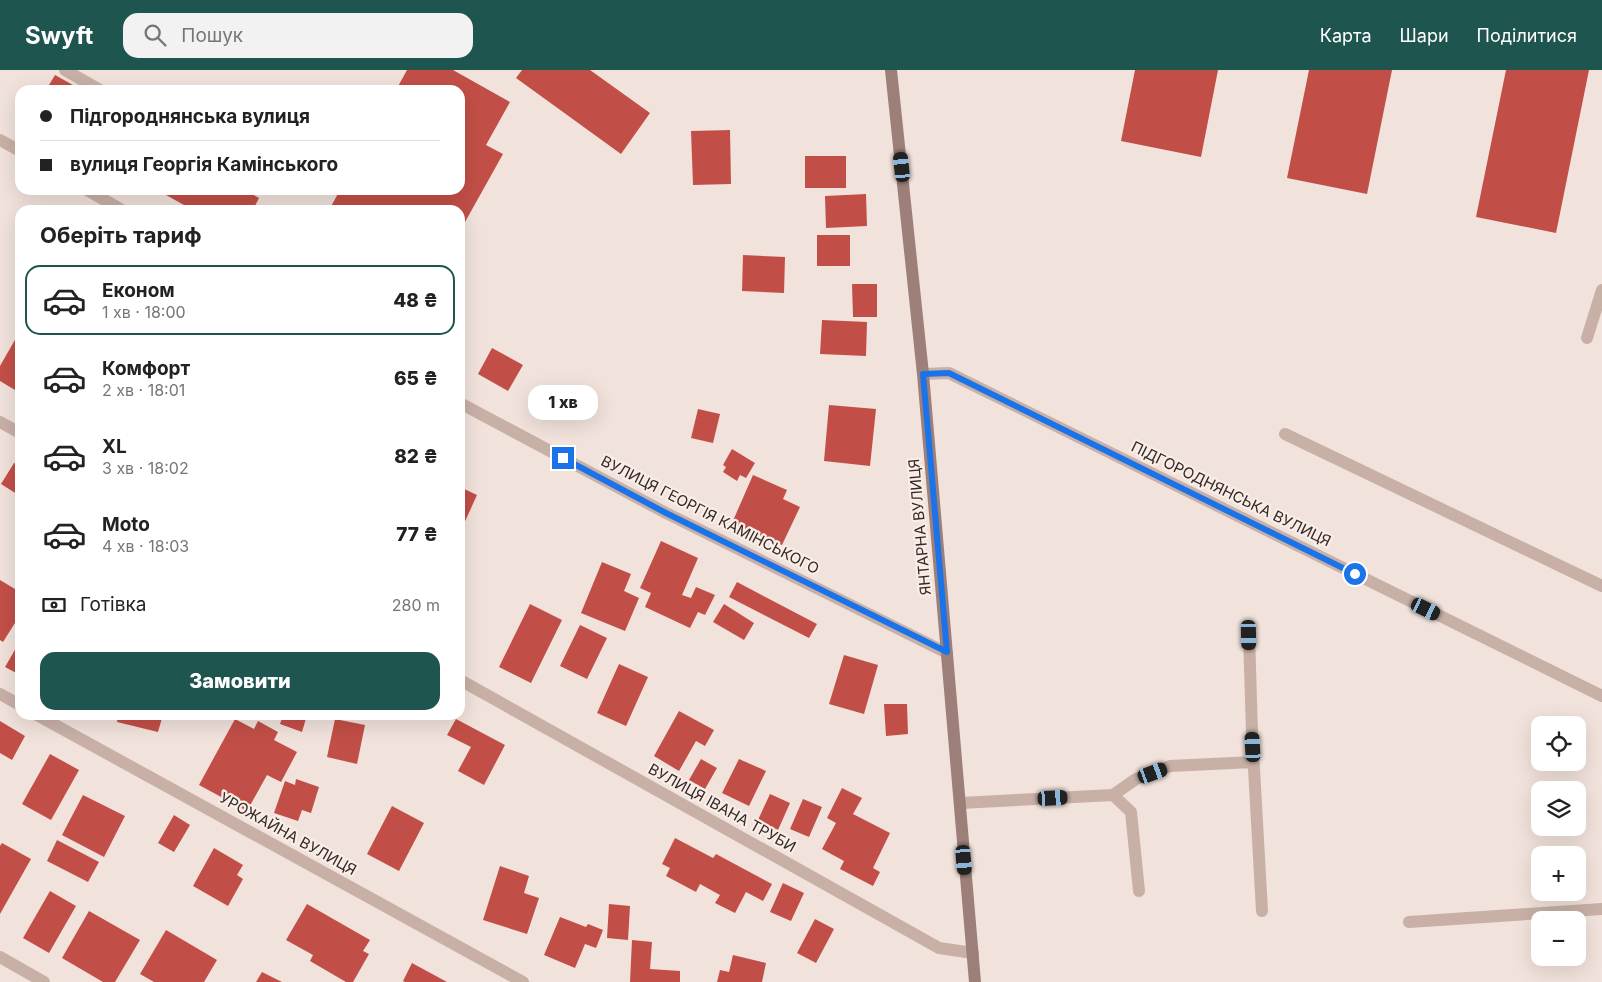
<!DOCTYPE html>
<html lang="uk">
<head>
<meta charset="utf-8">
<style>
	:root { --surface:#fff; --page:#f2f2f2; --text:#222; --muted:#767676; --line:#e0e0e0; --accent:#1e554f }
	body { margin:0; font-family:Inter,sans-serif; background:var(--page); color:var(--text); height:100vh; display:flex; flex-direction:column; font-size:19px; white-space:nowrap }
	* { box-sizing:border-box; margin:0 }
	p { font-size:16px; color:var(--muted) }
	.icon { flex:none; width:28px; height:28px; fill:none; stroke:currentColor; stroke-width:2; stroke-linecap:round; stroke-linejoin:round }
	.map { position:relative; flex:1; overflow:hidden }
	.sheet { position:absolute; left:15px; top:135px; width:450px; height:515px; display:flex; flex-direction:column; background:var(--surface); border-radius:15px; box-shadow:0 5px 20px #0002 }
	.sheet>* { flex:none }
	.hud { position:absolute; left:15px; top:15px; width:450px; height:110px; border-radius:15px; box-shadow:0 5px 20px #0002; display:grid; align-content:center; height:110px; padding:0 25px; background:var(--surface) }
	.buttons { position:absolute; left:1531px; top:646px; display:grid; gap:10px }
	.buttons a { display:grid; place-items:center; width:55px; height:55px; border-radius:10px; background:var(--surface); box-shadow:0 5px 20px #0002; font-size:25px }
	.end { position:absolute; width:22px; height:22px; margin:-11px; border:6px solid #1a73e8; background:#fff; box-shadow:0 0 0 2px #fff }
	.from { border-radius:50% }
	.bubble { position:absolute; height:35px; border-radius:15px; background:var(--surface); box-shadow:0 5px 20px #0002; font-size:16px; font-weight:800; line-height:35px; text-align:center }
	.car { position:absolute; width:15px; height:30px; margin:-15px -8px; border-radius:6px; box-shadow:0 0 4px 1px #0007; background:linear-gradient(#222 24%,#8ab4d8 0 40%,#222 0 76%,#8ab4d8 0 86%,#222 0) }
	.hud b { display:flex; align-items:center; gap:18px; height:48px; font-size:19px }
	.hud b+b { border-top:1px solid var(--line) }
	.hud i { width:12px; height:12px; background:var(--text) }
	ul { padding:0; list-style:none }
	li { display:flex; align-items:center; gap:15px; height:70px; margin:0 10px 8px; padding:0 15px; border:2px solid transparent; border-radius:15px }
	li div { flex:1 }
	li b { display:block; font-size:19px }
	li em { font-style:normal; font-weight:800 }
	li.selected { border-color:var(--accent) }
	li>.icon { width:45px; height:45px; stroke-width:1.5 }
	h2 { padding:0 25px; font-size:22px; line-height:60px }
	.pay { display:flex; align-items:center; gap:12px; height:55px; padding:0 25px; font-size:19px }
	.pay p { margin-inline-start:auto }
	.button { display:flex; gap:10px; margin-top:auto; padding:10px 25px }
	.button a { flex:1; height:58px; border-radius:15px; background:var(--accent); color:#fff; font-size:20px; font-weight:800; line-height:58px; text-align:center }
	header { display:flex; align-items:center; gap:30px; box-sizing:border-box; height:70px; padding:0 25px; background:var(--accent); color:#fff }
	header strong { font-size:24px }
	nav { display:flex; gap:28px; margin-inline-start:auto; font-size:18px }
	.search { width:350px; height:45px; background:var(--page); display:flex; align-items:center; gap:12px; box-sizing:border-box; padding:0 18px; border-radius:15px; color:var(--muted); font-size:19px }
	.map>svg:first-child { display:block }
	.building { fill:#c24f47 }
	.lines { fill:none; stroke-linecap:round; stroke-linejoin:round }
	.service { stroke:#c8b0a7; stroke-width:12 }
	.minor { stroke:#c8b0a7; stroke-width:12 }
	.secondary { stroke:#9c7f78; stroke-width:12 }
	.route { stroke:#1a73e8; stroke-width:6 }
	.labels { text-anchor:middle; stroke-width:4.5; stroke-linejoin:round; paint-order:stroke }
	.street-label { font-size:15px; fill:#352927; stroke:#f9ede7 }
</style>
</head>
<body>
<header>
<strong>Swyft</strong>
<div class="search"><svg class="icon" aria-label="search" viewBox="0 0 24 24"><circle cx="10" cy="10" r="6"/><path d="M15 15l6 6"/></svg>Пошук</div>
<nav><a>Карта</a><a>Шари</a><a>Поділитися</a></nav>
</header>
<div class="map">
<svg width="1602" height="912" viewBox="0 0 1602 912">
	<rect width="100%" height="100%" fill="#f1e2db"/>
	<path class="building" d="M407,0H453L510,32L486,75L503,84L460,161V140H329L340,120H460V20H396Z
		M522,0H590L650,43L621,84L516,8Z
		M1135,0H1218L1201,87L1121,71Z
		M1309,0H1392L1367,124L1287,108Z
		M1506,0H1589L1556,163L1476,147Z
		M55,5L82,20H46Z
		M730,60L731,114L693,115L691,61Z
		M805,86H846V118H805Z
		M157,120H245L259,128L253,140H193Z
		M866,124L867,156L826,158L825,126Z
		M817,165H850V196H817Z
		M743,185L785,187L784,223L742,221Z
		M852,214H877V247H853Z
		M822,250L867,252L866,286L820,284Z
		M20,261V323L0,311V296Z
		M492,278L523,295L508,321L478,304Z
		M829,335L876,339L870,396L824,391Z
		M698,339L720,344L713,373L691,368Z
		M732,379L755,393L746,408L740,405L737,411L723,402L726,397L723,395Z
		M14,393L20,396V426L1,414Z
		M753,405L787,420L783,429L800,437L782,475L732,453Z
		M460,417L477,425L462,458H460Z
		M661,471L698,488L682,525L691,528L696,517L715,525L705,545L698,542L690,558L645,537L651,523L640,518Z
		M602,492L631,504L624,521L639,528L625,561L581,543Z
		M0,510L20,522V545L3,572L0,570Z
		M737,512L817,554L809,568L729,527Z
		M530,534L562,550L531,613L499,597Z
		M724,534L754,553L744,570L713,552Z
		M580,555L607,568L587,609L560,596Z
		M20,571V605L5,597Z
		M844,585L878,595L864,644L829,634Z
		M619,594L648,607L626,656L597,643Z
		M884,634H907L908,664L886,666Z
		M679,641L714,660L705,676L696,671L679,701L654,686Z
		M118,645H171L170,650L162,648L158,662L117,652Z
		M283,645H307L302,662L280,654Z
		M235,649L254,659L258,651L278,662L274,670L297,682L281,712L267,705L247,741L199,715Z
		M335,649L365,655L357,694L327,687Z
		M456,649L505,675L484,715L458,701L471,677L447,665Z
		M0,651L25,666L12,690L0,683Z
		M50,684L79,700L51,750L22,734Z
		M701,689L717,698L705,719L689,710Z
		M739,689L766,701L749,736L722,723Z
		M296,709L319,717L311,743L302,740L298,751L274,743L285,711L295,715Z
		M842,718L862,728L853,744L890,763L873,798L880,802L873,816L840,799L844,791L822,779L836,753L827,748Z
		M770,724L790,733L778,760L758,750Z
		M83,725L125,746L104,787L62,765Z
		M803,729L822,737L809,767L790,759Z
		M392,736L424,753L399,801L367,784Z
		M174,745L190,755L174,782L158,773Z
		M675,768L713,788L716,784L772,814L763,831L746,822L735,843L715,833L720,825L700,814L696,822L666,806L670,798L662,794Z
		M57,770L99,792L88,812L47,791Z
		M2,773L31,789L0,844V776Z
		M214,778L243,795L237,805L243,809L228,836L193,816Z
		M500,796L529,806L524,823L539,828L527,864L483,850Z
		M783,813L804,823L791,851L770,842Z
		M50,821L76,836L49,883L23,868Z
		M307,834L370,870L363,881L369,884L353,912H346L310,891L313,885L286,870Z
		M609,834L630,836L628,870L607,868Z
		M89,841L140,870L115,912H103L62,888Z
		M560,847L586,857L588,854L603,860L596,878L585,874L575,898L544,885Z
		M815,849L834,859L816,893L797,883Z
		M166,860L217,890L204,912H154L140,904Z
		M632,870L652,872L650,899L680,901V912H630Z
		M733,885L766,893L762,912H717L720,900L729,902Z
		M412,893L447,912H405L403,911Z
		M262,902L282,912H256Z"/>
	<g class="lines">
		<path class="service" d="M65,0L100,20
			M1587,268L1602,220
			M1285,364L1602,516
			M1249,565L1252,663L1262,841
			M1113,725L1136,709L1170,696L1253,692
			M960,733L1113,725L1131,742L1139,821
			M1409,852L1602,839"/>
		<path class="minor" d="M0,70L20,81
			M87,120L122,140
			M923,304L949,303L1602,626
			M460,333L666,443L947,583
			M0,352L20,363
			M460,610L939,878L973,883
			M0,624L20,635
			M37,645L523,912
			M0,887L44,912"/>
		<path class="secondary" d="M891,0L923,304L975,912"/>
	</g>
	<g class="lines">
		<path class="route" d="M563,388L666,443L947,582L923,304L949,303L1355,504"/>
	</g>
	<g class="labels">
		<g class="street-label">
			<text transform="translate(1231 424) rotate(26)" y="5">ПІДГОРОДНЯНСЬКА ВУЛИЦЯ</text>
			<text transform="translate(710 445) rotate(27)" y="5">ВУЛИЦЯ ГЕОРГІЯ КАМІНСЬКОГО</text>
			<text transform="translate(920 457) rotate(-95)" y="5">ЯНТАРНА ВУЛИЦЯ</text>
			<text transform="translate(722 738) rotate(29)" y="5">ВУЛИЦЯ ІВАНА ТРУБИ</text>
			<text transform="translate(288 764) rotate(29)" y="5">УРОЖАЙНА ВУЛИЦЯ</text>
		</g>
	</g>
</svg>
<div class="buttons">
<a><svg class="icon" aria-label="locate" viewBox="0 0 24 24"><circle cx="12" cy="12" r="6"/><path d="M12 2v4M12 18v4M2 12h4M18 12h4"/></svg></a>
<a><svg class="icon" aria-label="layers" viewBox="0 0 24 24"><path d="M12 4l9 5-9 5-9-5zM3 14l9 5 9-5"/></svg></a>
<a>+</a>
<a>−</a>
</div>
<i class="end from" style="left:1355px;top:504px"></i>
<i class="end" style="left:563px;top:388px"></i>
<div class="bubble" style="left:528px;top:315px;width:70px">1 хв</div>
<i class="car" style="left:902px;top:97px;rotate:354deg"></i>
<i class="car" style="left:1426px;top:539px;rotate:116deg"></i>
<i class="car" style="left:1249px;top:565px;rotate:179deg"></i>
<i class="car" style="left:1253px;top:677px;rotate:357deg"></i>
<i class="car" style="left:1153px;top:703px;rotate:70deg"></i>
<i class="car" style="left:1053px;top:728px;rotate:87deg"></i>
<i class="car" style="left:964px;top:790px;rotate:175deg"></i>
<div class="hud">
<b><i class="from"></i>Підгороднянська вулиця</b>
<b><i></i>вулиця Георгія Камінського</b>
</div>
<section class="sheet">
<h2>Оберіть тариф</h2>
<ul>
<li class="selected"><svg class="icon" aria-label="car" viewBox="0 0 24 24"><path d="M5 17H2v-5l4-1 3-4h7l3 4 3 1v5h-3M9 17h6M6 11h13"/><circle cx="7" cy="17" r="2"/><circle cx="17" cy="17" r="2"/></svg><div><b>Економ</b><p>1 хв · 18:00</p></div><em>48 ₴</em></li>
<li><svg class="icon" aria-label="car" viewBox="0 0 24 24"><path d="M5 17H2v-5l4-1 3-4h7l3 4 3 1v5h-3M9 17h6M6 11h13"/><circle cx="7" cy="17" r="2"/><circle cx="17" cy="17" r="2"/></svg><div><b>Комфорт</b><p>2 хв · 18:01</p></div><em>65 ₴</em></li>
<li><svg class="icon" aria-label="car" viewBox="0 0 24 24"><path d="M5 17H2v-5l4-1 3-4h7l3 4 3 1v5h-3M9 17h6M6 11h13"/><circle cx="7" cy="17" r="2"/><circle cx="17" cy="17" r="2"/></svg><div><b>XL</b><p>3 хв · 18:02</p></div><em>82 ₴</em></li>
<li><svg class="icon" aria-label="car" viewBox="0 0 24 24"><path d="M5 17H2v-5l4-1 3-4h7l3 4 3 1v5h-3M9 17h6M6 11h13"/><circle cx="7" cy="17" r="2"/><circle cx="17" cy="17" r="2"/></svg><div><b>Moto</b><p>4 хв · 18:03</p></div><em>77 ₴</em></li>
</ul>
<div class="pay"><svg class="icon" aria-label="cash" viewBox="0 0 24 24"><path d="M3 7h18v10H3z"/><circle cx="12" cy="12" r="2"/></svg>Готівка<p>280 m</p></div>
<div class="button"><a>Замовити</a></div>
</section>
</div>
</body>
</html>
